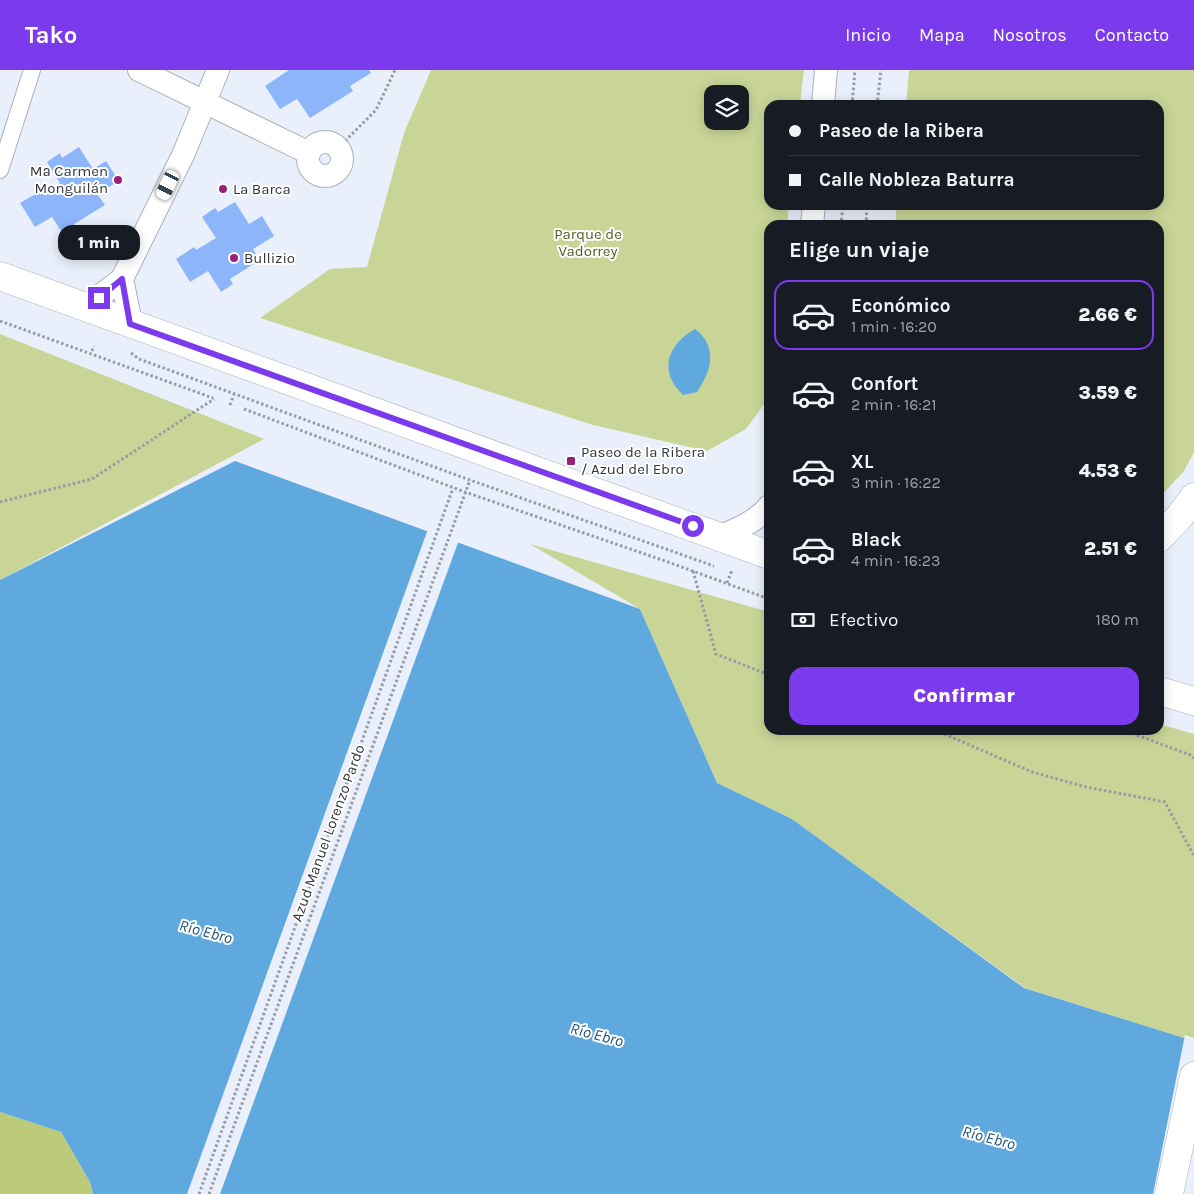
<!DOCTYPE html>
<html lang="es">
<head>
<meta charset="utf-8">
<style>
	:root { --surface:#171b24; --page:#242831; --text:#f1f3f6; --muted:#9ea1a6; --line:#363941; --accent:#7c3aed }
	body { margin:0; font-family:Karla,sans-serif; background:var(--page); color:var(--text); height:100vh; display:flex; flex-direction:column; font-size:19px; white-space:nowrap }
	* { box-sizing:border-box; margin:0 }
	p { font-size:16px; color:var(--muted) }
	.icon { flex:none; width:28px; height:28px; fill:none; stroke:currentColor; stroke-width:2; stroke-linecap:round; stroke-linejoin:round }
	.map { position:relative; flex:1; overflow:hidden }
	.sheet { position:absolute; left:764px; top:150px; width:400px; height:515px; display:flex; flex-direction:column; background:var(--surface); border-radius:15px; box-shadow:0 2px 12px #0003 }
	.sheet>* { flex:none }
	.hud { position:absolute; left:764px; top:30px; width:400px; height:110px; border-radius:15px; box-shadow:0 2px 12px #0003; display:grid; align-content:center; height:110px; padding:0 25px; background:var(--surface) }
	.buttons { position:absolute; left:704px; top:15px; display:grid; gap:10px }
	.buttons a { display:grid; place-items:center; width:45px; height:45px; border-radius:10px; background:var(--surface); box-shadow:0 2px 12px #0003; font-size:25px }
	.end { position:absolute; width:22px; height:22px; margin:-11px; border:6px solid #7c3aed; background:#fff; box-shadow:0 0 0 2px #fff }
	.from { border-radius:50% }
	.bubble { position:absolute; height:35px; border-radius:15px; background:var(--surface); box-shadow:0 2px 12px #0003; font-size:16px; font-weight:800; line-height:35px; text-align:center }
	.car { position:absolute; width:15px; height:30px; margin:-15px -8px; border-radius:6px; box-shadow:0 0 4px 1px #0007; background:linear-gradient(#fff 24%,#345 0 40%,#fff 0 76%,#345 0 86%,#fff 0) }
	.hud b { display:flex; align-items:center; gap:18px; height:48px; font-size:19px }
	.hud b+b { border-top:1px solid var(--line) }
	.hud i { width:12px; height:12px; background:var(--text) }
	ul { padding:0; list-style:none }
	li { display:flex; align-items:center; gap:15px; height:70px; margin:0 10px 8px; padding:0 15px; border:2px solid transparent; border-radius:15px }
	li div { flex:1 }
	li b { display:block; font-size:19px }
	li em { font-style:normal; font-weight:800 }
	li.selected { border-color:var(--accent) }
	li>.icon { width:45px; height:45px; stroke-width:1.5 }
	h2 { padding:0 25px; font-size:22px; line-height:60px }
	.pay { display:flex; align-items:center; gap:12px; height:55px; padding:0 25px; font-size:19px }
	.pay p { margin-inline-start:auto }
	.button { display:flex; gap:10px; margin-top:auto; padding:10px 25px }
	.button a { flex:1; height:58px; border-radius:15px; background:var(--accent); color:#fff; font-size:20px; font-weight:800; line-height:58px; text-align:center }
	header { display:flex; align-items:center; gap:30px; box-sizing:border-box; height:70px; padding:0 25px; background:var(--accent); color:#fff }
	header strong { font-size:24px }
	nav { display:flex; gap:28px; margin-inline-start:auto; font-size:18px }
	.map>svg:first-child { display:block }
	.green { fill:#c9d597; fill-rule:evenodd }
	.forest { fill:#bccb79 }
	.water { fill:#60a9de }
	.pier { fill:#e9f0fb }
	.building { fill:#8db6fa }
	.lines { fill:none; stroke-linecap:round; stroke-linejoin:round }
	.pedestrian-casing { stroke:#aab0ba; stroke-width:18 }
	.minor-casing { stroke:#aab0ba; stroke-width:24 }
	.secondary-casing { stroke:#aab0ba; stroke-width:29 }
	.trunk-casing { stroke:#aab0ba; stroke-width:29 }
	.path { stroke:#979ba3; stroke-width:3; stroke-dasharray:2.5 2.5; stroke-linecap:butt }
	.pedestrian { stroke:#fff; stroke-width:16 }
	.minor { stroke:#fff; stroke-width:22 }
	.secondary { stroke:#fff; stroke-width:28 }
	.trunk { stroke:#fff; stroke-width:28 }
	.route { stroke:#7c3aed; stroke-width:6 }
	.poi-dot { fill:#992079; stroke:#fff; stroke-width:2 }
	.labels { text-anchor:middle; stroke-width:4; stroke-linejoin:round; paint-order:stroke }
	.poi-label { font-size:15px; fill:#34363a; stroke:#fff; text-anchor:start }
	.park-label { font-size:15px; fill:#545d23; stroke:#fff }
	.street-label { font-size:15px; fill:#34363a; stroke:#fff }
	.water-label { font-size:16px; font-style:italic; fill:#1e5378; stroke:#fff }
</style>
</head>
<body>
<header>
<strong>Tako</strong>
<nav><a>Inicio</a><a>Mapa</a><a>Nosotros</a><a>Contacto</a></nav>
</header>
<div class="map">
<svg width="1194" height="1124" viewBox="0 0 1194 1124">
	<rect width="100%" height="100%" fill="#e9f0fb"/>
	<path class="green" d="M431,0H804L800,35H769V135H789L787,155H769L768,329L746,359L707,381L593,355L260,248L330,199L367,197L404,63ZM712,24H740V51H712Z
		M909,0H1194V382L1184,401L1159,428V155H895L897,135H1159V35H906Z
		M0,264L264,369L0,510Z
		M530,474L769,542V660H1159V654L1194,664V971L1025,918L792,749L717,713L640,539Z"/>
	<path class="forest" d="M0,1042L61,1062L90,1112L93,1124H0Z"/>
	<path class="water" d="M695,259C718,277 712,300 697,322L683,325C658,301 667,275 695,259Z
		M235,391L640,539L717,713L792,749L1024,918L1194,971V1124H93L90,1112L61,1062L0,1042V510Z"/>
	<path class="pier" d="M428,459L459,470L220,1124H187Z
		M1185,965L1194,968V1124H1153Z"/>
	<path class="building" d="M289,0H369L371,3L350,16L353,21L310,48L297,29L280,39L265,16Z
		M79,77L93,99L106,91L119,111L97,124L105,135L74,154L78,160L65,167L52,147L35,157L20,133L39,122L40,125L60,113L47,92L60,83L62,88Z
		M235,132L249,154L262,146L274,166L253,179L260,190L230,209L233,214L221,222L208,201L190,212L176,189L194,177L196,180L216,168L202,147L215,138L218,142Z"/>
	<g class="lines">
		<g class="pedestrian-casing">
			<path id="pedestrian" d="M0,100L32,0"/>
		</g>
		<g class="minor-casing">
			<path id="minor" d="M139,0L309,83
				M823,35L826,0
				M308 89a17 17 0 1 1 34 0a17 17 0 1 1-34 0Z
				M812,155L814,135
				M122,209L131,253
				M85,237L122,209L184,83L218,0
				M721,466C738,459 757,451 769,436"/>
		</g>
		<g class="secondary-casing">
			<path id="secondary" d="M0,206L769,485
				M1159,468L1180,446L1194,427
				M1159,621L1194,631"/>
		</g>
		<g class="trunk-casing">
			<path id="trunk" d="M1169,1124L1194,1006"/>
		</g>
		<path class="path" d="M852,35L855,0
			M877,35L881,0
			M338,78L376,40L395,0
			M841,155L843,135
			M866,155L867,135
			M0,251L213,328
			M92,281L94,276
			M131,283L139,289L470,410L714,496
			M230,335L234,324
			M244,339L465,422L668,492L769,529
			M0,432L92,409L214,329
			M693,501L716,584L769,605
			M727,513L732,500
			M935,660L1032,702L1086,717L1165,732L1194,786
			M1123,660L1193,686L1194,689
			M199,1124L453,418
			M209,1124L470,410"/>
		<use href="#pedestrian" class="pedestrian"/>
		<use href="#minor" class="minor"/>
		<use href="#secondary" class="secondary"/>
		<use href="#trunk" class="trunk"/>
	</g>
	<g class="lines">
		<path class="route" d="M99,228L122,209L130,254L693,456"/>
	</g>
	<g class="poi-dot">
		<circle cx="118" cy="110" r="5"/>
		<circle cx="223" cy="119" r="5"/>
		<circle cx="234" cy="188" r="5"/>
		<rect x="566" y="386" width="10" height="10" rx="2.5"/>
	</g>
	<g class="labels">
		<g class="poi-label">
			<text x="108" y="106" text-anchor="end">Mª Carmen<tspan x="108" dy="17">Monguilán</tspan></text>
			<text x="233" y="124">La Barca</text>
			<text x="244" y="193">Bullizio</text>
			<text x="581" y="387">Paseo de la Ribera<tspan x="581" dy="17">/ Azud del Ebro</tspan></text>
		</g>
		<g class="park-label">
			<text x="588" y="169">Parque de<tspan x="588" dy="17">Vadorrey</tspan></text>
		</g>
		<g class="street-label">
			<text transform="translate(328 763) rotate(-70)" y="5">Azud Manuel Lorenzo Pardo</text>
		</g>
		<g class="water-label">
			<text transform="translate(206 861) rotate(15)" y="6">Río Ebro</text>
			<text transform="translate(597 964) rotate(15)" y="6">Río Ebro</text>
			<text transform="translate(989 1067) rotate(15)" y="6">Río Ebro</text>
		</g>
	</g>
</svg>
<div class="buttons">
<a><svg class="icon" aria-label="layers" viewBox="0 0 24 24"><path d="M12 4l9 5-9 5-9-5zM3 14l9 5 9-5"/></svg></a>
</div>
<i class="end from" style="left:693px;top:456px"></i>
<i class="end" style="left:99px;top:228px"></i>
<div class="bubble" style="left:58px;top:155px;width:82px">1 min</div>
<i class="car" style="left:168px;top:115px;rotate:206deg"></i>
<div class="hud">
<b><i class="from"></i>Paseo de la Ribera</b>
<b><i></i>Calle Nobleza Baturra</b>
</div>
<section class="sheet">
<h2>Elige un viaje</h2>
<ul>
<li class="selected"><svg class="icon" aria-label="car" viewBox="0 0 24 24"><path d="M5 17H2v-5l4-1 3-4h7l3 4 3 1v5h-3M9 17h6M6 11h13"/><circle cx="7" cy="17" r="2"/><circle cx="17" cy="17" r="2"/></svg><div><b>Económico</b><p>1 min · 16:20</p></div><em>2.66 €</em></li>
<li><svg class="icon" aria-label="car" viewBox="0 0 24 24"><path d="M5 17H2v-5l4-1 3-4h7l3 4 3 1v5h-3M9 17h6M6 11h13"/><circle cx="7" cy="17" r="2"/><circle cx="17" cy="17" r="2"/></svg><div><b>Confort</b><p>2 min · 16:21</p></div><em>3.59 €</em></li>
<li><svg class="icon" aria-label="car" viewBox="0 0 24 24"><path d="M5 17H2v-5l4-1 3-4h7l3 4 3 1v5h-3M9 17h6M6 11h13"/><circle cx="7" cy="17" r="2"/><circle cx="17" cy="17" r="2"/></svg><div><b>XL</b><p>3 min · 16:22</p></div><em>4.53 €</em></li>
<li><svg class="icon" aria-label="car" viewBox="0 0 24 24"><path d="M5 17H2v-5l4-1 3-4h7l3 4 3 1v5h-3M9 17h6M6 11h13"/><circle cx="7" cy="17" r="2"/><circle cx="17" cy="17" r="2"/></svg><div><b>Black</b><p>4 min · 16:23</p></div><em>2.51 €</em></li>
</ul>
<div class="pay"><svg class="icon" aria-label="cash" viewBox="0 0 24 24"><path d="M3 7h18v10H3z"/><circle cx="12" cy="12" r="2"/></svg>Efectivo<p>180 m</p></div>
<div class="button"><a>Confirmar</a></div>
</section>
</div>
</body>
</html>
